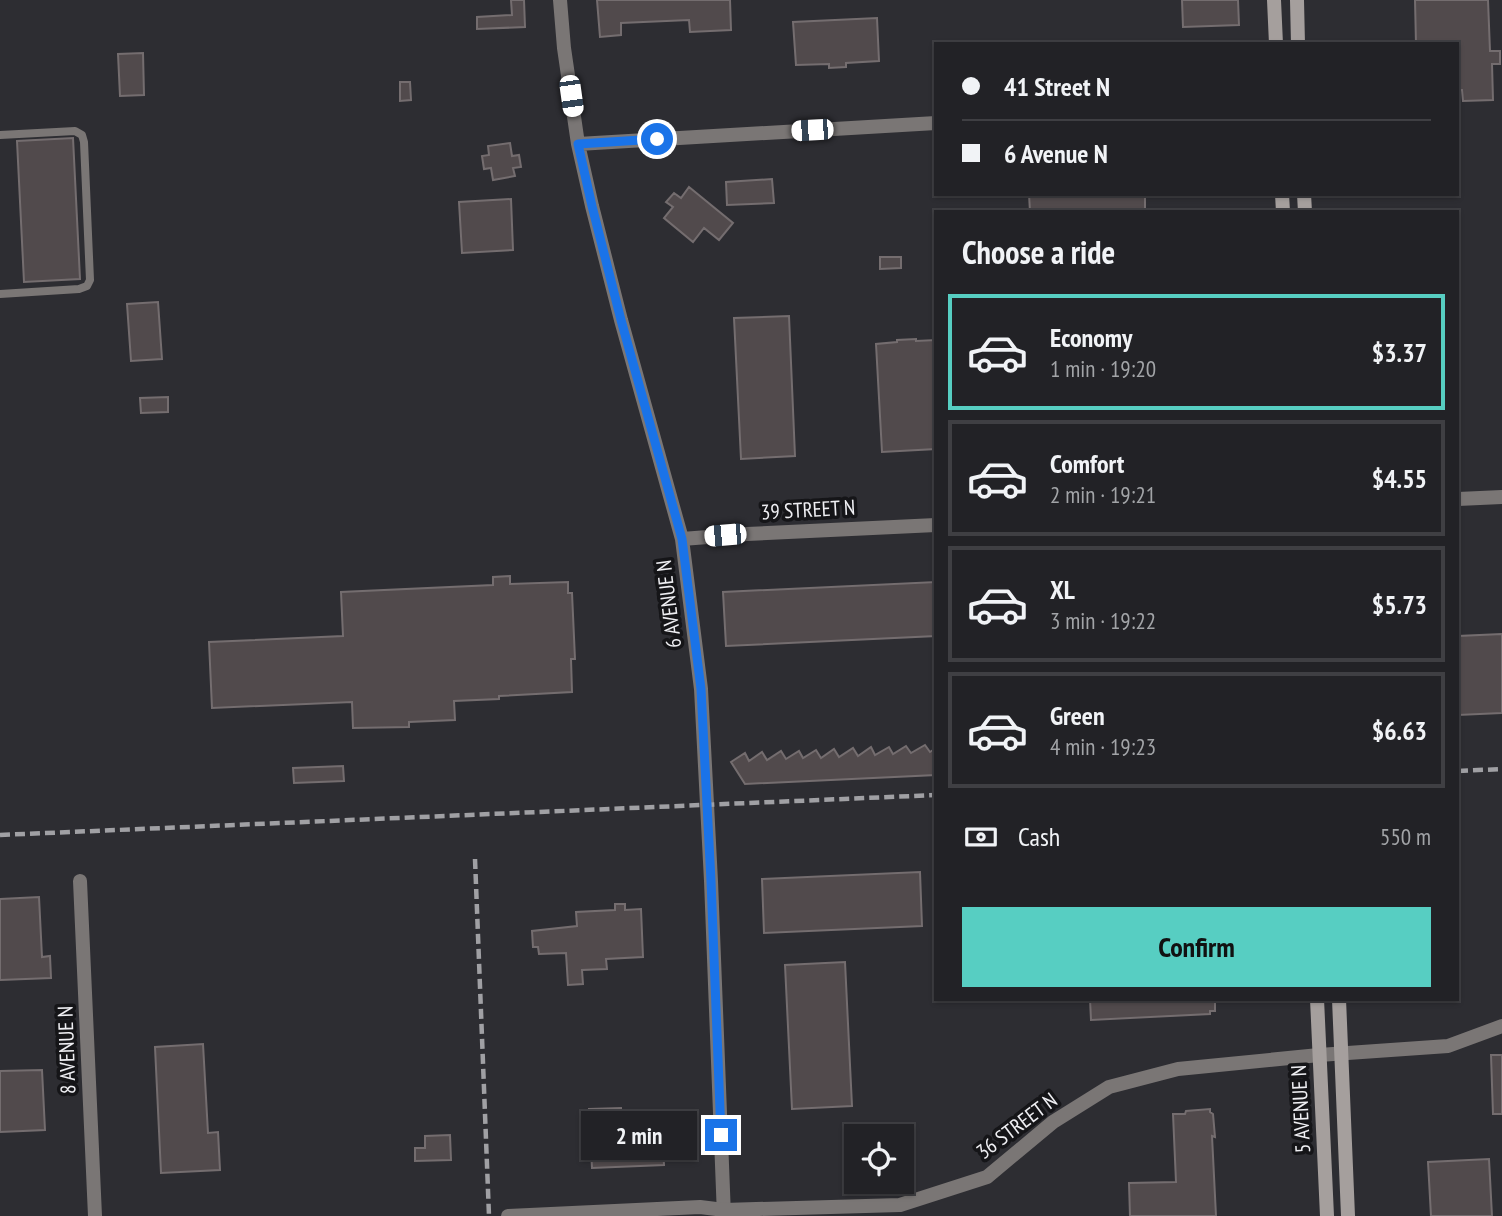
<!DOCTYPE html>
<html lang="en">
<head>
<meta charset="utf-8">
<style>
	:root { --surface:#222226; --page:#2a2a2e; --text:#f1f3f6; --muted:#a2a4a7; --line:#3f3f43; --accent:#57cec2 }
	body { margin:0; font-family:"PT Sans Narrow",sans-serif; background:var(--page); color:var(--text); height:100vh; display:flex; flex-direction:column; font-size:26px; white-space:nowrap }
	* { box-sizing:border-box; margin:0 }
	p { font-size:23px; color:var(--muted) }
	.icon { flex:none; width:38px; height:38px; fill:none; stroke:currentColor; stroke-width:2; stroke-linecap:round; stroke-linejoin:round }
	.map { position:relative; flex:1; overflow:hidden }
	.details { position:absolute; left:934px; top:210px; width:525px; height:791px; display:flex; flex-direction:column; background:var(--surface); border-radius:0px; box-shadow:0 2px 5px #0004,0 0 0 2px var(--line) }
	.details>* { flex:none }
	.hud { position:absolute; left:934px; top:42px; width:525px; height:154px; border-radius:0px; box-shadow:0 2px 5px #0004,0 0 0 2px var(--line); display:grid; align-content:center; height:154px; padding:0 28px; background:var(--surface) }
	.controls { position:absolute; left:844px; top:1124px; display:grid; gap:14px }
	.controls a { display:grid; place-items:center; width:70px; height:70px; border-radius:0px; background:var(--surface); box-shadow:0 2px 5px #0004,0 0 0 2px var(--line); font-size:35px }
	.end { position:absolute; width:32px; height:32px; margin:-16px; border:9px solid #1a73e8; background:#fff; box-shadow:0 0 0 4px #fff }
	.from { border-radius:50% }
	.bubble { position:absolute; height:49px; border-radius:0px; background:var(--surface); box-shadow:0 2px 5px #0004,0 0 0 2px var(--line); font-size:23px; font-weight:600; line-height:49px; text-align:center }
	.car { position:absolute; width:21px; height:42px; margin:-21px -10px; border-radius:9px; box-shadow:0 0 5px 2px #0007; background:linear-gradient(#fff 24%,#345 0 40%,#fff 0 76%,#345 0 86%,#fff 0) }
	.hud b { display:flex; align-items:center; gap:24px; height:66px; font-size:26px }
	.hud b+b { border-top:2px solid var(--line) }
	.hud i { width:18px; height:18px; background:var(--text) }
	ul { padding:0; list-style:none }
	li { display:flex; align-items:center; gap:21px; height:116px; margin:0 14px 10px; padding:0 14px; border:4px solid var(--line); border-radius:0px }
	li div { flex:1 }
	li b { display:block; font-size:26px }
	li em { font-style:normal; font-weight:600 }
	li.current { border-color:var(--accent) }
	li>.icon { width:63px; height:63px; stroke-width:1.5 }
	h2 { padding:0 28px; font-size:32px; line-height:84px }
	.pay { display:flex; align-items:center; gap:18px; height:77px; padding:0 28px; font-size:26px }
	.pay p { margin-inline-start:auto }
	.primary-button { display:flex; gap:14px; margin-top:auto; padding:14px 28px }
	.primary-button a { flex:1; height:80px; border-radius:0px; background:var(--accent); color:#111; font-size:28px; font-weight:600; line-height:80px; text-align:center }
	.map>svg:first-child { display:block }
	.building { fill:#514a4c; stroke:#746d6f; stroke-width:2 }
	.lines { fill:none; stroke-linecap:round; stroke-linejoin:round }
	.service { stroke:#7a7675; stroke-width:8 }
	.minor { stroke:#7a7675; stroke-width:14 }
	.tertiary { stroke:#7a7675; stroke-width:14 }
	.secondary { stroke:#a59f9d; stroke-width:14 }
	.rail { stroke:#a0a0a4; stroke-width:4.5; stroke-dasharray:10 5; stroke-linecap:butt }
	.route { stroke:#1a73e8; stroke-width:9 }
	.labels { text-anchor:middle; stroke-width:7; stroke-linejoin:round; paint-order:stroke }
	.street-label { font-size:21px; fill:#efeff3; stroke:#151518 }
</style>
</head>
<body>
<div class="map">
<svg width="1502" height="1216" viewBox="0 0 1502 1216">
	<rect width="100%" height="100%" fill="#2d2d32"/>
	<path class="building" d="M511,0H524L525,27L477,29V17L512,15Z
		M597,0H730L731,30L690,32L689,20L621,23V35L600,37Z
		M1182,0H1238L1239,25L1183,27Z
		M1415,0H1488L1490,51H1500V64H1492L1493,100L1463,101L1462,90H1458V44H1416Z
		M877,18L879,61L846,63V67L829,68V64L796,65L793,22Z
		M143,53L144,95L120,96L118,54Z
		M400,82H410L411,100L400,101Z
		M73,138L80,279L24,282L17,141Z
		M510,143L512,156L519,155L521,167L513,168L515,176L493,180L491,168L484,169L482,156L489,155L488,146Z
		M772,179L774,203L727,205L726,182Z
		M689,187L733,223L719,240L704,228L693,242L664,218L673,207L666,202L674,193L681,198Z
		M1029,194H1145V212H1030Z
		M511,199L513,250L462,253L459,202Z
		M880,257H901V268L880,269Z
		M158,302L162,359L131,361L127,304Z
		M789,316L795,456L741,459L734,318Z
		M916,339V341L936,340V449L882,452L876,344L897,342V340Z
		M168,397V412L141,413L140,398Z
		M510,576V584L568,582V593H572L575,659H571L572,692L499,696V699L454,701L455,720L409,722V727L353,728L352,702L212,708L209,642L343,636L341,592L493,585V577Z
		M936,582V636L726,646L723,592Z
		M1502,634V713L1458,715V636Z
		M925,745L930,752L936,748V775L745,784L731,762L745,753L749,761L762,752L767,760L781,751L786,759L799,751L803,758L816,750L821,758L834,749L839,757L853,748L858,756L871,747L875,755L889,747L893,754L906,746L911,753Z
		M343,766L344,781L294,783L293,768Z
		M920,872L922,926L764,933L762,879Z
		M39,897L42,957L50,956L51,978L0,980V899Z
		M615,904H625V910L641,909L643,957L606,959L607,969L582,970L583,984L568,985L566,953L539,954L538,947H533L532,931L577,926L576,912L615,910Z
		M845,962L852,1106L792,1109L785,965Z
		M1090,999H1215V1011H1210V1014L1091,1020Z
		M203,1044L208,1133L218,1132L220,1170L161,1173L155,1047Z
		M1491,1055H1502V1114H1493Z
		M42,1070L45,1130L0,1132V1071Z
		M621,1108L623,1146L663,1144L664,1165L592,1168L589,1109Z
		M1210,1109V1112L1213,1114L1215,1137L1212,1136L1216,1216H1130L1129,1183L1176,1182L1173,1114H1185L1186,1111Z
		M450,1135L451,1160L415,1161V1148H425V1136Z
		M1489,1159L1492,1216H1431L1428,1162Z"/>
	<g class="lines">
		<path class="service" d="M0,135L75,131L82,135L84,142L90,280L87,286L79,289L0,294"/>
		<path class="minor" d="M560,0L564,48L578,144L592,206L621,320L682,539L701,689L711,881L724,1216
			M578,144L936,123
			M1458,499L1502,497
			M682,539L747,534L936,525
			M80,881L95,1216"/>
		<path class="tertiary" d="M508,1216L700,1207L724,1210L900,1205L987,1177L1053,1122L1109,1087L1178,1069L1319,1055L1448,1046L1502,1026"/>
		<path class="secondary" d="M1274,0L1276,44
			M1297,0L1298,44
			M1282,194L1283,212
			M1304,194L1305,212
			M1317,999L1327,1216
			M1339,999L1348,1216"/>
		<path class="rail" d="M1458,771L1502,769
			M0,835L936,795
			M475,859L489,1216"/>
	</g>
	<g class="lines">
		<path class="route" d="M657,139L578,144L592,206L621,320L682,539L701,689L711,881L721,1135"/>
	</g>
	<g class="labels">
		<g class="street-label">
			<text transform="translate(808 510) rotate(-3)" y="7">39 STREET N</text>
			<text transform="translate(669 604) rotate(-97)" y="7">6 AVENUE N</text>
			<text transform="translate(67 1050) rotate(-92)" y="7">8 AVENUE N</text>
			<text transform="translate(1301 1109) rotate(-93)" y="7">5 AVENUE N</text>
			<text transform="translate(1017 1126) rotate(-37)" y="7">36 STREET N</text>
		</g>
	</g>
</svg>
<div class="controls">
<a><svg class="icon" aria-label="locate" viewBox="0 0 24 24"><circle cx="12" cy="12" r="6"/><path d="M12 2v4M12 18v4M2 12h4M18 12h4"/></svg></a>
</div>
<i class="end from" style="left:657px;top:139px"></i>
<i class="end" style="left:721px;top:1135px"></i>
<div class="bubble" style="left:581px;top:1111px;width:116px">2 min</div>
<i class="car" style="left:571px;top:96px;rotate:172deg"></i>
<i class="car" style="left:812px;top:130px;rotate:267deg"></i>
<i class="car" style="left:725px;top:535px;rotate:265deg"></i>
<div class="hud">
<b><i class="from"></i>41 Street N</b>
<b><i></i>6 Avenue N</b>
</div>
<section class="details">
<h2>Choose a ride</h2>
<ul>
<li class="current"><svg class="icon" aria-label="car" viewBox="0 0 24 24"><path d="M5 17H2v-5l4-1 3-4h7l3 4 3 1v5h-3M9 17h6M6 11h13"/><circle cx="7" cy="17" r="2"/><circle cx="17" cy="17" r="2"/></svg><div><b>Economy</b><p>1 min · 19:20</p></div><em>$3.37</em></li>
<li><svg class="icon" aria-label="car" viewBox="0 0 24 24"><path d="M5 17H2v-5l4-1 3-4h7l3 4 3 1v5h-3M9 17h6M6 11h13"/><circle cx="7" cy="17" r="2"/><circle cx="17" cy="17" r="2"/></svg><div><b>Comfort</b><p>2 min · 19:21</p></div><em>$4.55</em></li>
<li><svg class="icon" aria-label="car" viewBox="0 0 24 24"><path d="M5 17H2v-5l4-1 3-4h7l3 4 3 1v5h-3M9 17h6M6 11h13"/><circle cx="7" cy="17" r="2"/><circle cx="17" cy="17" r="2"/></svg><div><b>XL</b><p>3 min · 19:22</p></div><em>$5.73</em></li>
<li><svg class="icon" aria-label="car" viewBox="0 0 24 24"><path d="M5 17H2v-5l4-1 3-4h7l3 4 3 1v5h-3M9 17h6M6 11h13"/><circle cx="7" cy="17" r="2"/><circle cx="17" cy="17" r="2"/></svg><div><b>Green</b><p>4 min · 19:23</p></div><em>$6.63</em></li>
</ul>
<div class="pay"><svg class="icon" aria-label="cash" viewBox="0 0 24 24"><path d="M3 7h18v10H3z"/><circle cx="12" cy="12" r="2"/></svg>Cash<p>550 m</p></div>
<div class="primary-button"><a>Confirm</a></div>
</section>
</div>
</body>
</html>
